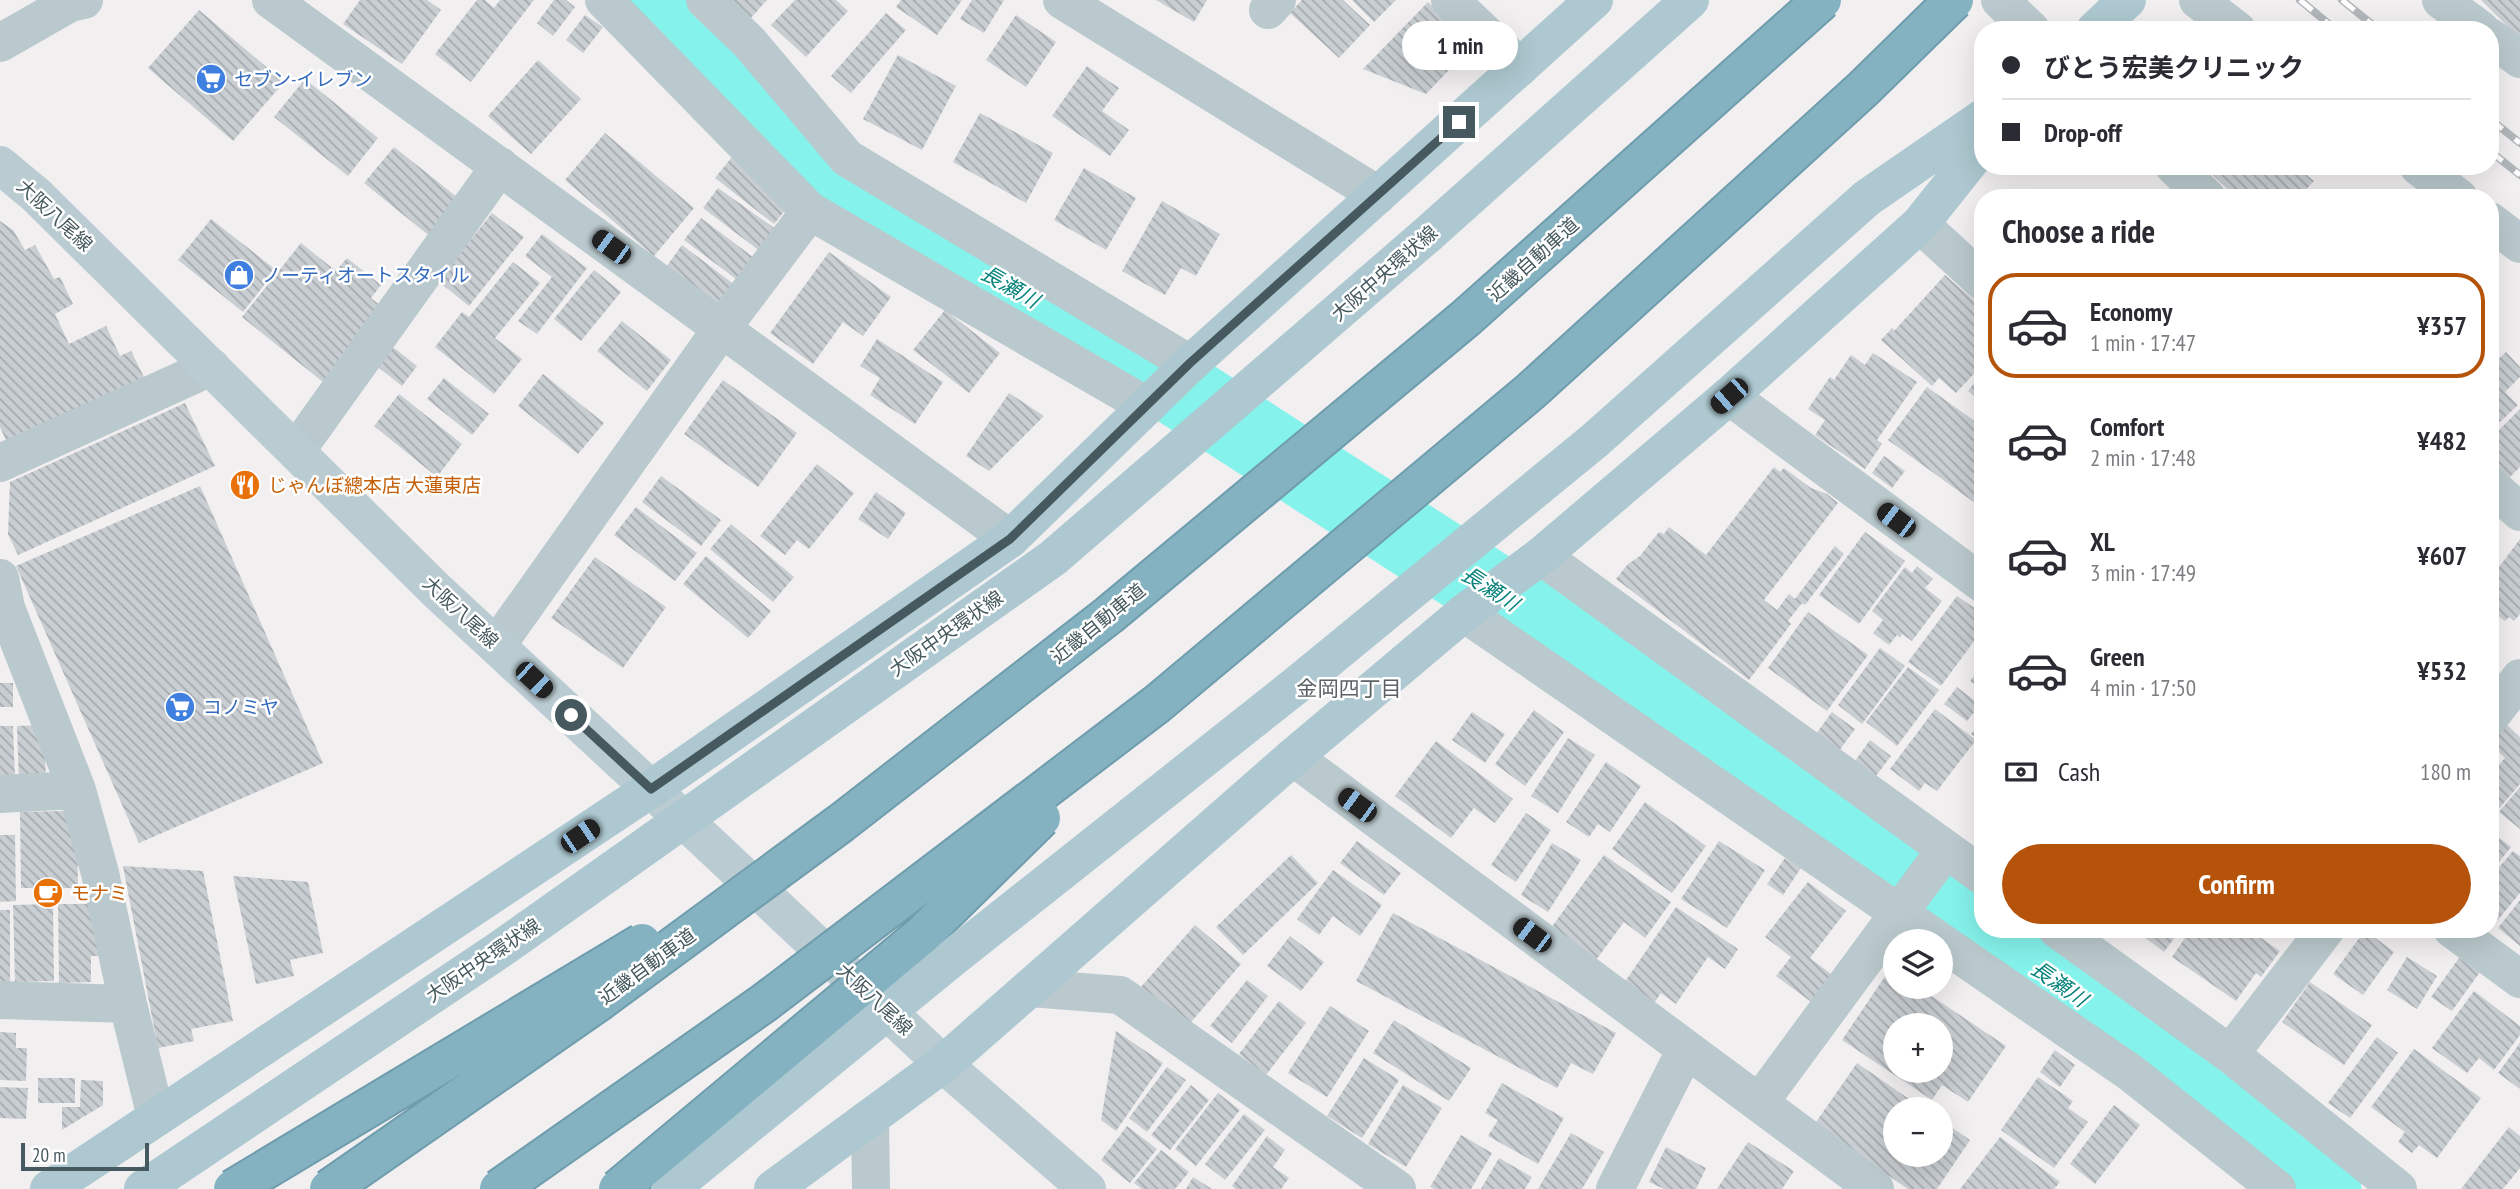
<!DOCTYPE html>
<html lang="en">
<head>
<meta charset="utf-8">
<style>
	:root { --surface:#fff; --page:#f2f2f3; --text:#2b2b33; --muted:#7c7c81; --line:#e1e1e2; --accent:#b45309 }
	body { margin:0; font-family:"PT Sans Narrow","Noto Sans JP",sans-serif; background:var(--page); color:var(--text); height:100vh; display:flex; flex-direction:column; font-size:26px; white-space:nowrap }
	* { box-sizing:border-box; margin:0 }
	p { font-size:23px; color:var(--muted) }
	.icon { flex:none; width:38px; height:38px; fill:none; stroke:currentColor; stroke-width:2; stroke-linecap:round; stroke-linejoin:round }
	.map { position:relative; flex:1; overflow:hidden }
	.drawer { position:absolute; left:1974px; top:189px; width:525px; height:749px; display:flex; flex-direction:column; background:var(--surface); border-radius:28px; box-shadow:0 7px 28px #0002 }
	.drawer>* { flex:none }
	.hud { position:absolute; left:1974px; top:21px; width:525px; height:154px; border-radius:28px; box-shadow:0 7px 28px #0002; display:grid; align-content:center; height:154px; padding:0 28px; background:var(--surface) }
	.fabs { position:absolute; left:1883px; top:929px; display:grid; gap:14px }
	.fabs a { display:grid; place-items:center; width:70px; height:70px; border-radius:50%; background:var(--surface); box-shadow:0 7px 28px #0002; font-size:35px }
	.scale { position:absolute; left:21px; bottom:18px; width:128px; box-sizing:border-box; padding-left:7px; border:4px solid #46595e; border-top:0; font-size:19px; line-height:24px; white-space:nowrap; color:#46595e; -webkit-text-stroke:5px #fff; paint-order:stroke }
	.end { position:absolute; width:32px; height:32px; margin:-16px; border:9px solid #46595e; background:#fff; box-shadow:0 0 0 4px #fff }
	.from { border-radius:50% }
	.bubble { position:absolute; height:49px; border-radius:24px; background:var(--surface); box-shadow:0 7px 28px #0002; font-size:23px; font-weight:800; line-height:49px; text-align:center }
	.car { position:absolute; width:21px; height:42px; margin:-21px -10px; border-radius:9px; box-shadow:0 0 5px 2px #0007; background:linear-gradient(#222 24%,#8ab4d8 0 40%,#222 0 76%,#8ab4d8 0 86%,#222 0) }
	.hud b { display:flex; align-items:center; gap:24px; height:66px; font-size:26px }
	.hud b+b { border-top:2px solid var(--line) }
	.hud i { width:18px; height:18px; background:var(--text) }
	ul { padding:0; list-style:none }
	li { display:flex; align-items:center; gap:21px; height:105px; margin:0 14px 10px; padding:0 14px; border:4px solid transparent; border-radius:28px }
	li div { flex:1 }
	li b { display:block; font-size:26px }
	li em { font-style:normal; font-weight:800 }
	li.on { border-color:var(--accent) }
	li>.icon { width:63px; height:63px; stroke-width:1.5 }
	h2 { padding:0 28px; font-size:32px; line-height:84px }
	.pay { display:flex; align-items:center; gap:18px; height:77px; padding:0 28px; font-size:26px }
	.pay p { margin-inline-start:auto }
	.primary-button { display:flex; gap:14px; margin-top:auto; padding:14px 28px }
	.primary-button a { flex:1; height:80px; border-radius:42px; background:var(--accent); color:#fff; font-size:28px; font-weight:800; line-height:80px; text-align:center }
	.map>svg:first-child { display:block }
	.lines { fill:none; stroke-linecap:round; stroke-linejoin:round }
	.river { stroke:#85f2eb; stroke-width:77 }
	.building { fill:url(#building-back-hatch); fill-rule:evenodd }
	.minor { stroke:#bac9cd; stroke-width:38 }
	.secondary { stroke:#baccd2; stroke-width:38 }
	.primary { stroke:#adc8d0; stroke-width:38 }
	.rail-casing { stroke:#b1b7ba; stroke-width:8 }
	.rail { stroke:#fff; stroke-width:5; stroke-dasharray:16; stroke-linecap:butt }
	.motorway-bridge-casing { stroke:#6f9dad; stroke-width:42; stroke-linecap:butt }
	.primary-bridge { stroke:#adc8d0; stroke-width:38 }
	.motorway-bridge { stroke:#84b2c1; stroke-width:38 }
	.route { stroke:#46595e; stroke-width:9 }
	.labels { text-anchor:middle; stroke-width:5; stroke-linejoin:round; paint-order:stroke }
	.shop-label { font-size:19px; fill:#366cbe; stroke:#fff; text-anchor:start }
	.street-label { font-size:19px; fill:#46595e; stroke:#fff }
	.food-label { font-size:19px; fill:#c56008; stroke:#fff; text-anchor:start }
	.water-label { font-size:21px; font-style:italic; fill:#07837c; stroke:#fff }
	.neighbourhood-label { font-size:21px; fill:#5b6265; stroke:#fff }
</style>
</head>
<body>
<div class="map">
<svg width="2520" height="1189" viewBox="0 0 2520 1189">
	<defs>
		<pattern id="building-back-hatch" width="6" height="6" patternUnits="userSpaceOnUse" patternTransform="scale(1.75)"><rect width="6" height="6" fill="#c9ced2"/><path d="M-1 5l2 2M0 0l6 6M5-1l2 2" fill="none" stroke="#a5aaae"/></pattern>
	</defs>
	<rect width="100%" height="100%" fill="#f2eff0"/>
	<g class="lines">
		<path class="river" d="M655,0L828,181L1111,345L1583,650L2141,1041L2272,1144L2323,1189"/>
	</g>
	<path class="building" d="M360,0H427L441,10L402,64L343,24Z
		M477,0H485L494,8L500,0H534L471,82L435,54Z
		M554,0H566L575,7L553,36L537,23Z
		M729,0H767L750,19Z
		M795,0H836L848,11L806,57L771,25Z
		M901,0H962L937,35L896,7Z
		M972,0H1004L984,33L960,19Z
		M1156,0H1207L1194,22Z
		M1302,0H1343L1370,25L1339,58L1290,13Z
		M1352,0H1396L1374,22Z
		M2481,0H2520V39Z
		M1428,2L1473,45L1426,94L1363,69Z
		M199,10L284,82L233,141L148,68Z
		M886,13L906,30L851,93L831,76Z
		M585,15L603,27L583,53L566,40Z
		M1016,15L1056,42L1026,87L986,60Z
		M898,55L956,86L922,150L863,119Z
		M538,60L581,99L531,154L488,116Z
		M1087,66L1119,88L1102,111L1129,130L1110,156L1052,116Z
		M305,79L378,138L348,176L274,117Z
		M980,113L1053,153L1026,203L953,162Z
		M605,133L694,208L654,256L565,180Z
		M394,147L462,201L432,238L364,183Z
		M732,157L791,203L774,224L715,178Z
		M2203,166H2296L2314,181L2298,198H2237Z
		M1084,168L1136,198L1106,250L1054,220Z
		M718,188L777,230L761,252L703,208Z
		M1162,201L1220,234L1196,276L1181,268L1165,295L1122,271Z
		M492,213L524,237L469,306L438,281Z
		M701,218L757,260L740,282L684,240Z
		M211,219L276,270L243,312L178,260Z
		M0,221L13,230L25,250L35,245L54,279L60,277L73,304L55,314L69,344L106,326L120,356L131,351L147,383L9,447L0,427Z
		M542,234L587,268L537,334L518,321L552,277L525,256Z
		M301,243L336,271L347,258L381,285L371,298L388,312L328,386L242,317Z
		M682,245L735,285L717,309L664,270Z
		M829,252L891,297L863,336L843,322L813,364L770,333Z
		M513,262L540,283L495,338L522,359L494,394L435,347L462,312L469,317Z
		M594,270L621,292L581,341L554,319Z
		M1945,275L1983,308V364L1956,393L1939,378L1932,386L1881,340L1892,328L1894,331Z
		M945,310L1000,353L969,393L913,350Z
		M622,321L671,360L647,391L597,351Z
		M877,339L943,382L915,424L870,395L880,378L860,366Z
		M389,344L417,366L402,386L374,364Z
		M2506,352L2520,367V377L2505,392L2518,405L2500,422L2490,412V367Z
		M1873,353L1917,382L1877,440L1882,444L1865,469L1815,435L1825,420L1808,409L1830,377L1834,380L1851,355L1865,365Z
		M1983,372V411L1978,407L1981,402L1968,391Z
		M543,374L604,423L578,454L518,406Z
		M444,378L489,414L472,435L427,399Z
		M723,380L797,433L758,487L684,434Z
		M1927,387L1983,427V492L1975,503L1888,440Z
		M1009,393L1044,416L989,471L966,456Z
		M399,394L462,444L437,477L374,426Z
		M185,403L215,466L18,555L8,534L10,482Z
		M2520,409V467L2508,479L2490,461V439Z
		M1884,456L1905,471L1892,488L1872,473Z
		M817,464L854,493L809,549L797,540L785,555L760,536Z
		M1774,467L1780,472L1784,468L1811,488L1827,494L1838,503L1764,600L1777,610L1789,594L1795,599L1835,546L1844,554L1805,605L1802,603L1788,621L1791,624L1749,680L1616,579L1628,564L1640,556L1659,532L1664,534L1669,527L1706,555Z
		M661,476L721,520L701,546L642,502Z
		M200,486L323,763L139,843L16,566Z
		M876,492L906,513L888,539L858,519Z
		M636,507L697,553L675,581L614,535Z
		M731,524L794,577L773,602L710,549Z
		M1865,532L1905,561L1859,624L1819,595Z
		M2520,539V614L2514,621L2509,617L2505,621L2490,610V579Z
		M706,556L771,611L748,638L683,584Z
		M595,557L666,607L623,668L551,618Z
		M1917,566L1933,579L1925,588L1942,601L1912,641L1902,634L1900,638L1897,635L1889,645L1873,633L1883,620L1872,611L1905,567L1912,573Z
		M1957,596L1983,614V629L1941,686L1908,662Z
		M1808,612L1868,655L1827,711L1768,668Z
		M1880,648L1905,666L1862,724L1838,705Z
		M1983,663V691L1970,681Z
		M1908,667L1939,690L1897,746L1866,722Z
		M0,683H13V707H0Z
		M1957,687L1980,705L1967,721L1944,704Z
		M1935,709L1976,740L1937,791L1925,783L1919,791L1890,769Z
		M1534,710L1564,732L1525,786L1495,764Z
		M1472,712L1505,734L1485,763L1452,740Z
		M1832,712L1855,729L1839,751L1816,734Z
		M1983,719V743L1971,734Z
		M2506,724L2520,737V784L2490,819V775L2505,758L2490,743Z
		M44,725L46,782L19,784L17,726Z
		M0,726H13L15,779L0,780Z
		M1568,738L1595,755L1558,813L1531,796Z
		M1870,740L1891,756L1876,776L1855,761Z
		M1436,741L1513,799L1495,823L1474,808L1451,838L1395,796Z
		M1606,762L1641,786L1610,832L1598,824L1589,837L1566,822Z
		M2520,787V829L2499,812Z
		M1645,802L1706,846L1672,893L1612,849Z
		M63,811L77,829L78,888H21L20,812Z
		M1526,813L1551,830L1516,882L1491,865Z
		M2490,831L2511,847L2490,873Z
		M0,835H15L16,901L0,902Z
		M1357,841L1401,873L1384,895L1340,863Z
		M1719,841L1765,870L1727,928L1681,899Z
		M1552,843L1581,860L1548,912L1521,895Z
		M2513,851L2520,856V893L2497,921L2490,916V878Z
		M1291,855L1318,883L1243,955L1216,927Z
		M1604,855L1671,902L1645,938L1624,922L1593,964L1548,932Z
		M1785,858L1801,868L1783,895L1767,884Z
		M123,866L203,871L233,1021L191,1029L194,1041L158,1048Z
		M1333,870L1382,905L1360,936L1333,916L1319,935L1297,919Z
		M233,876L308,882L323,953L290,960L294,976L256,984Z
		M1808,882L1846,911L1810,958L1835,977L1814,1004L1776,976L1791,957L1765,937Z
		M2520,900V946L2498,928Z
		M53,904L54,981L15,982L13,905Z
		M58,904H96L106,956H91V982L59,983Z
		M1676,907L1738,949L1725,969L1708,957L1676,1004L1661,993L1648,1012L1618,992Z
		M0,910H10V985H0Z
		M1393,913L1616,1033L1593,1074L1571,1063L1557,1088L1356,981Z
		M1195,925L1241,964L1186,1028L1140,988Z
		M2134,929H2181L2164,952Z
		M2191,929H2248L2280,951L2261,977L2256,973L2236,1001L2172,957Z
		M2365,930L2394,952L2363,995L2333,974Z
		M1290,936L1324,962L1301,991L1267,966Z
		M2407,957L2437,976L2417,1009L2387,990Z
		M2459,958L2480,972L2452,1011L2431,997Z
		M1890,969L1895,972V987H1918L2006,1046L1968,1102L1942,1085L1932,1100L1842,1040ZM1895,1026H1941V1071H1895Z
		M1247,980L1268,996L1232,1043L1210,1026Z
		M2310,982L2372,1025L2344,1065L2282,1022Z
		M2474,991L2520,1026V1035L2494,1070L2479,1058L2467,1073L2432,1048Z
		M1279,1001L1306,1023L1266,1075L1239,1054Z
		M1330,1006L1369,1031L1327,1097L1288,1073Z
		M1394,1020L1471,1068L1449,1101L1373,1053Z
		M1116,1031L1163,1063L1116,1131L1101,1120Z
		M0,1032L16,1033V1048H27L26,1081L0,1080Z
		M2377,1037L2398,1053L2350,1118L2328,1103Z
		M2520,1043V1089L2498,1073Z
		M2414,1049L2481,1098L2437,1158L2419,1145L2412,1153L2398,1142L2405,1132L2371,1107Z
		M2055,1050L2075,1065L2060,1087L2040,1072Z
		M1364,1058L1399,1080L1362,1138L1327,1116Z
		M1857,1063L1925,1110H1895V1155H1941V1120L1970,1140L1937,1189H1908L1814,1125Z
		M1167,1067L1186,1080L1147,1132L1129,1118Z
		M2038,1077L2073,1101L2068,1108L2088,1122L2054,1168L2001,1130Z
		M38,1078H75V1103H38Z
		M81,1080L103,1081V1105L62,1130V1107H80Z
		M1502,1083L1564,1118L1538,1164L1488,1136L1498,1120L1485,1113Z
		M1191,1085L1209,1100L1170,1150L1151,1135Z
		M1403,1085L1442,1108L1406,1167L1368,1144Z
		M0,1087L28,1088L26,1119L0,1118Z
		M1218,1093L1240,1110L1196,1166L1175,1149Z
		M2114,1105L2140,1125L2095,1184L2070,1164Z
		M1244,1114L1265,1130L1225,1180L1205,1164Z
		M1127,1126L1157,1149L1130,1183L1101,1160Z
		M2509,1127L2520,1136V1168L2503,1189H2461Z
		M1571,1133L1604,1152L1582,1189H1538Z
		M1461,1135L1492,1153L1471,1189H1435L1430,1187Z
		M1267,1136L1285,1150L1273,1167L1289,1178L1281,1189H1236L1232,1186Z
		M2000,1137L2060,1182L2054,1189H1960Z
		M1748,1142L1794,1171L1782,1189H1717Z
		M1666,1147L1706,1168L1696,1189H1664L1649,1182Z
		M1161,1150L1189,1172L1175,1189H1142L1134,1183Z
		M1499,1158L1532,1177L1525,1189H1481Z
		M1193,1177L1212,1189H1186Z"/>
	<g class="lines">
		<path class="minor" d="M271,0L1010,539
			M604,0L810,211L1147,406
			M705,0L749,42L847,158L1190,364
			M1062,0L1378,195
			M1450,0L1520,67
			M2000,0L2031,30
			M2198,0L2237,30
			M2441,0L2481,30
			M1268,10L1277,0
			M2490,37L2520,59
			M0,43L70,3L84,0
			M2174,166L2207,198
			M2418,166L2459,198
			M2490,221L2520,244
			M1920,224L1983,282
			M1729,396L1983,584
			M296,451L500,166
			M0,463L211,367
			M2490,485L2520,512
			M1541,556L1983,876
			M0,578L6,608L77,790L100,873L128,1004L156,1117
			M1464,613L2131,1073L2277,1189
			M497,645L722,328L810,211
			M2490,717L2520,678
			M1293,757L1875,1189
			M0,794L77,790
			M2057,929L2230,1054L2398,1189
			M2452,929L2520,979
			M1030,988L1120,995L1397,1189
			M0,1000L128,1004
			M2230,1054L2326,929
			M1759,1103L1946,849
			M870,1118L871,1189
			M1615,1189L1686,1049"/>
		<path class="secondary" d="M0,165L36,195L437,591L651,789L943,1064L1087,1189"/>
		<path class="primary" d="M2095,30L2127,0
			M1427,235L1690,0
			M1594,441L1867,198L1983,118
			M49,1189L651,789L1010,539L1190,364L1594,0
			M773,1189L943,1064L1293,757L1464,613L1541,556L1729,396L1920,224L1983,145"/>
		<g class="rail-casing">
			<path id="rail" d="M2300,0L2336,30
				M2342,0L2379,30
				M2490,119L2520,143
				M2490,151L2520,175"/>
		</g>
		<use href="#rail" class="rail"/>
		<g class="motorway-bridge-casing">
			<path id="motorway-bridge" d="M233,1189L642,943
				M329,1189L598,1002L841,823L1109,615L1466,318L1822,0
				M499,1189L764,1003L1157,704L1531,391L1863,89L1954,0
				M618,1189L922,935L1041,818"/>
		</g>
		<path class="primary-bridge" d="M143,1189L502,948L1053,558L1427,235
			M670,1189L951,959L1299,683L1594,441"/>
		<use href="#motorway-bridge" class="motorway-bridge"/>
	</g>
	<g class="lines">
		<path class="route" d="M571,715L651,789L1010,539L1190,363L1459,122"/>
	</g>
	<defs>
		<g id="supermarket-disc" transform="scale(1.575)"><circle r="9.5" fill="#3f7fe0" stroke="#fff"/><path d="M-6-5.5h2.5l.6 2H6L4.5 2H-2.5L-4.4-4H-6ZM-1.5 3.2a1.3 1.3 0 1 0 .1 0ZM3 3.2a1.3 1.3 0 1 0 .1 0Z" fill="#fff"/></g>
		<g id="shop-disc" transform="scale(1.575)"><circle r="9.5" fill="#3f7fe0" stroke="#fff"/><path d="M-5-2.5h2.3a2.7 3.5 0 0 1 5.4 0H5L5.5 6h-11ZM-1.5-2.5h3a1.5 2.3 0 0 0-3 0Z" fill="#fff"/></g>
		<g id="restaurant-disc" transform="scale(1.575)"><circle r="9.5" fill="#e8710a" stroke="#fff"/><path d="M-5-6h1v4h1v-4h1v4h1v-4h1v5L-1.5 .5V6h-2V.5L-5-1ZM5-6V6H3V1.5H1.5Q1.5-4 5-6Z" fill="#fff"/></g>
		<g id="cafe-disc" transform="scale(1.575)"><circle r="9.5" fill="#e8710a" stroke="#fff"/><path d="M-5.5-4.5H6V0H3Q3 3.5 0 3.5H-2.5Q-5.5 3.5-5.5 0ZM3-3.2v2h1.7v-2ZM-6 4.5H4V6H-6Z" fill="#fff"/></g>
	</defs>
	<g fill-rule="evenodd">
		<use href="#supermarket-disc" x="211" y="79"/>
		<use href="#shop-disc" x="239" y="275"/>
		<use href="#restaurant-disc" x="245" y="485"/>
		<use href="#supermarket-disc" x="180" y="707"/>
		<use href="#cafe-disc" x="48" y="893"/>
	</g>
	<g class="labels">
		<g class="shop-label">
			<text x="234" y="86">セブン-イレブン</text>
			<text x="262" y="282">ノーティオートスタイル</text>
			<text x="203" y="714">コノミヤ</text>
		</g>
		<g class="street-label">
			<text transform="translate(55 215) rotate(43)" y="7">大阪八尾線</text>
			<text transform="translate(1533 259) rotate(-42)" y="7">近畿自動車道</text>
			<text transform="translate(1384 273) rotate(-41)" y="7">大阪中央環状線</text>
			<text transform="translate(461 612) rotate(43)" y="7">大阪八尾線</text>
			<text transform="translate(1098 623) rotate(-39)" y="7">近畿自動車道</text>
			<text transform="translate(946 633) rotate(-35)" y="7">大阪中央環状線</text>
			<text transform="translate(483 960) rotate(-34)" y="7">大阪中央環状線</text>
			<text transform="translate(647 966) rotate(-36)" y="7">近畿自動車道</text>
			<text transform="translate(875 999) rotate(43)" y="7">大阪八尾線</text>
		</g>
		<g class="food-label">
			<text x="268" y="492">じゃんぼ總本店 大蓮東店</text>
			<text x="71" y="900">モナミ</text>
		</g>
		<g class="water-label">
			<text transform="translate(1010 287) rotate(30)" y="7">長瀬川</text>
			<text transform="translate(1490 589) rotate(33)" y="7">長瀬川</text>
			<text transform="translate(2059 984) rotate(35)" y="7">長瀬川</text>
		</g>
		<g class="neighbourhood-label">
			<text x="1349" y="696">金岡四丁目</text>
		</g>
	</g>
</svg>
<div class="fabs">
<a><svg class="icon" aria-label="layers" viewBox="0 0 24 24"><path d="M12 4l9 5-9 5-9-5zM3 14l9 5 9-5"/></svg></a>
<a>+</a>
<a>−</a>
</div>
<div class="scale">20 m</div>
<i class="end from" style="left:571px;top:715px"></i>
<i class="end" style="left:1459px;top:122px"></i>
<div class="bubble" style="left:1402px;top:21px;width:116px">1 min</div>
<i class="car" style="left:611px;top:247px;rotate:306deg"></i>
<i class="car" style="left:1729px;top:396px;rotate:229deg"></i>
<i class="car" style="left:1896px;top:520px;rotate:307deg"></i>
<i class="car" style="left:534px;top:680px;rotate:133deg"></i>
<i class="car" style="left:1357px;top:805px;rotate:306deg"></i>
<i class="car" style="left:580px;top:836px;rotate:56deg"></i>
<i class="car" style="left:1532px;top:935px;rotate:307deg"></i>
<div class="hud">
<b><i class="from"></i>びとう宏美クリニック</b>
<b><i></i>Drop-off</b>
</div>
<section class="drawer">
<h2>Choose a ride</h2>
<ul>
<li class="on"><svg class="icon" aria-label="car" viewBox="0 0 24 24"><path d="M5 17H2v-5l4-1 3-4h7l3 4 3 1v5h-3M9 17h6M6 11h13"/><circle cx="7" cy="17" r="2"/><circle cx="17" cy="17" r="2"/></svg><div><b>Economy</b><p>1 min · 17:47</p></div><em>¥357</em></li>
<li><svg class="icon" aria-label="car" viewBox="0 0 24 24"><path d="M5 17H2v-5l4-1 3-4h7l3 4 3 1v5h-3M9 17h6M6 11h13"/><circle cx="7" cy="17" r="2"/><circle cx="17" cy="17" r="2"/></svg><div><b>Comfort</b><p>2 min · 17:48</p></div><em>¥482</em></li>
<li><svg class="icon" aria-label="car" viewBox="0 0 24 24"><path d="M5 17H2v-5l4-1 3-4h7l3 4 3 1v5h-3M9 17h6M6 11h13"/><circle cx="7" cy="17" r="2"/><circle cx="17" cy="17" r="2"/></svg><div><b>XL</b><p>3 min · 17:49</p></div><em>¥607</em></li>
<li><svg class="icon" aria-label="car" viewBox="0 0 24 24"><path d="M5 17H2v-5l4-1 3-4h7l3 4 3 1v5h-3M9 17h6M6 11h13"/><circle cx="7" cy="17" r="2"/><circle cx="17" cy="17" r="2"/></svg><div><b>Green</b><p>4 min · 17:50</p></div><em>¥532</em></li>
</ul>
<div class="pay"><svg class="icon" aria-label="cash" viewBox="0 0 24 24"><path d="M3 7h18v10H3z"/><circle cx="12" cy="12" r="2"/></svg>Cash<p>180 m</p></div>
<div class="primary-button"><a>Confirm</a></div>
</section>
</div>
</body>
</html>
